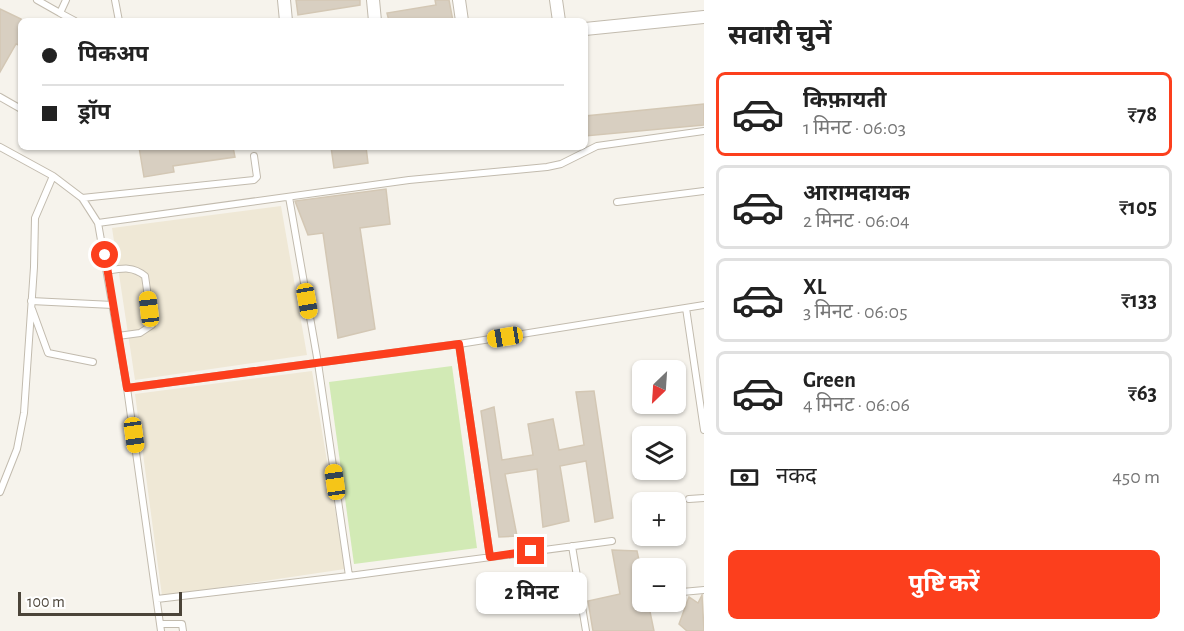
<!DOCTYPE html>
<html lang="hi">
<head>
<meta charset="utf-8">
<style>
	:root { --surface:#fff; --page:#f2f2f2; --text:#222; --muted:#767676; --line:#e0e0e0; --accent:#fc3f1d }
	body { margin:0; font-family:"Alegreya Sans","Noto Sans Devanagari",sans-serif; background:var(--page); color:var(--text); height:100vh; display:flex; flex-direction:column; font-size:22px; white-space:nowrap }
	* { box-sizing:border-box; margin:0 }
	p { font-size:20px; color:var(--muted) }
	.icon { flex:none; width:33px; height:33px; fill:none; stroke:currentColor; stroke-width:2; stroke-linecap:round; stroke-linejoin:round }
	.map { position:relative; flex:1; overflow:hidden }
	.panel { display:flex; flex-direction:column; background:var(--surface); width:480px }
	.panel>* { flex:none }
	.hud { position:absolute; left:18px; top:18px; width:570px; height:132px; border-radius:9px; box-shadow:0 2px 4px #0004; display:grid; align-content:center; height:132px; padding:0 24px; background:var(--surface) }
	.needle { width:39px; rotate:205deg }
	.controls { position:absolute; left:632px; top:360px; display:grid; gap:12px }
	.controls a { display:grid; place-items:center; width:54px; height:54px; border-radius:9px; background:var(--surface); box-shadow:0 2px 4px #0004; font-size:30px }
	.scale { position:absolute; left:18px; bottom:15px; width:164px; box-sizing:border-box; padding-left:6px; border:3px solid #4b4439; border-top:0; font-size:16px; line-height:21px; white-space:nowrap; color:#4b4439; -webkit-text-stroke:4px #fff; paint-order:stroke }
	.end { position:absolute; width:27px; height:27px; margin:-14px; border:8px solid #fc3f1d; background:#fff; box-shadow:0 0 0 3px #fff }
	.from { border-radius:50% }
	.bubble { position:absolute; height:42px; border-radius:9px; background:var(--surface); box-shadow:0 2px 4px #0004; font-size:20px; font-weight:700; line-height:42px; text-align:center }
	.car { position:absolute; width:18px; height:36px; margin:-18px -9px; border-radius:8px; box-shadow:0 0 4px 2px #0007; background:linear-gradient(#f5c518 24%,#345 0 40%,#f5c518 0 76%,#345 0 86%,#f5c518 0) }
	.hud b { display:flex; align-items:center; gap:21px; height:57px; font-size:22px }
	.hud b+b { border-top:2px solid var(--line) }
	.hud i { width:15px; height:15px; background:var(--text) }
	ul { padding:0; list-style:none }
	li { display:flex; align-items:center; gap:18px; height:84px; margin:0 12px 9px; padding:0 12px; border:3px solid var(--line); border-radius:9px }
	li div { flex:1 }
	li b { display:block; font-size:22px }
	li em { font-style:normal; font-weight:700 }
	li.selected { border-color:var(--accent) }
	li>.icon { width:54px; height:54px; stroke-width:1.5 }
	h2 { padding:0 24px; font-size:27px; line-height:72px }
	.pay { display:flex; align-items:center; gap:15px; height:66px; padding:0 24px; font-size:22px }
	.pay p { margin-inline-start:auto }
	.cta { display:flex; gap:12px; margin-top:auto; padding:12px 24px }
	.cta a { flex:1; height:69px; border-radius:9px; background:var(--accent); color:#fff; font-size:24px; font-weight:700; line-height:69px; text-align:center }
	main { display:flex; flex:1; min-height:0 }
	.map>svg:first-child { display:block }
	.education { fill:#efe8d6 }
	.green { fill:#d2eab5 }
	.building { fill:#d8cfc1; stroke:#d3c7b4; stroke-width:1.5 }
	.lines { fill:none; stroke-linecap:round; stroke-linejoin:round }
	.service-casing { stroke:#c2bbae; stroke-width:8 }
	.minor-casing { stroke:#c2bbae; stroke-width:14 }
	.service { stroke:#fff; stroke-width:6 }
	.minor { stroke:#fff; stroke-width:12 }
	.route { stroke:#fc3f1d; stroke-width:8 }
</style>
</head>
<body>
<main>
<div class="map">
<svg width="704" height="631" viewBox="0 0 704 631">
	<rect width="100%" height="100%" fill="#f6f3ec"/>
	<path class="education" d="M281,206L307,355L135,380L112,228Z
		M312,371L345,569L162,596L135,394Z"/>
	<path class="green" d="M452,366L477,548L354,564L329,382Z"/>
	<path class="building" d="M296,0H360V5L298,15Z
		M435,0H449L453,21H389L387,13L436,5Z
		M0,9L21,19V46L16,44L0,72Z
		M704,104V125L585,136V116Z
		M139,147H233L235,157L173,166L174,172L144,177Z
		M331,147H366L368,163L334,168Z
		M386,189L390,224L360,228L375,329L338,338L323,233L308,235L295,201Z
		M594,391L613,518L595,522L586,461L560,466L569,521L543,527L537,469L505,474L517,536L499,537L481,411L494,407L502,460L533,455L528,424L553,419L559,450L584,445L576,392Z
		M612,550L637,551L642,574V602H648L654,631H593L588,601L620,594Z
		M702,595L704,631H687L679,624L689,597L698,603Z"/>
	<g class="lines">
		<g class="service-casing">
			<path id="service" d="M37,0L60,13L66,0
				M115,0L119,21
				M60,13L75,21
				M0,97L21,109
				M0,147L53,176L82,198L98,223L127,388L161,631
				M289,197L318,363L349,576
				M82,198L254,180L257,177L254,156
				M617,202L704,191
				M98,223L409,180L547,167L561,164L597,146L704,131
				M107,271C123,268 133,266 145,276L152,325L140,333L118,336
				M31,301L113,305
				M686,308L704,430
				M32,309L48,353L93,362
				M459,344L490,557
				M127,388L459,344L704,305
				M0,492L17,449L24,413L34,267L35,218L53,176
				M689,499L704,498
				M572,546L586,631
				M682,592L704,590
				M157,599L349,576L612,541
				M160,624H182L183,631"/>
		</g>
		<g class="minor-casing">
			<path id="minor" d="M284,0L286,21
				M373,0L375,21
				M459,0L462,21
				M556,0L559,21
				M585,29L704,17"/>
		</g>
		<use href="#service" class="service"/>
		<use href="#minor" class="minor"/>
	</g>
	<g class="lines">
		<path class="route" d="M105,255L127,388L459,344L490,557L531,551"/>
	</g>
</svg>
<div class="controls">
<a><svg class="needle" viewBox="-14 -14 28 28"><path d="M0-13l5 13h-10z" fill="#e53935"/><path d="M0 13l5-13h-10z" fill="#767676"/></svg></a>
<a><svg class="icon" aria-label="layers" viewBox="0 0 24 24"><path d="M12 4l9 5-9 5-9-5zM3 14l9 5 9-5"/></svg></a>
<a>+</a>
<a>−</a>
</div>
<div class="scale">100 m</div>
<i class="end from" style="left:105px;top:255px"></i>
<i class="end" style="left:531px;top:551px"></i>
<div class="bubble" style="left:476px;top:572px;width:111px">2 मिनट</div>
<i class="car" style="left:307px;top:301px;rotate:170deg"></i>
<i class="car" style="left:149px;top:309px;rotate:353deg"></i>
<i class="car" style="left:505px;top:337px;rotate:261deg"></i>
<i class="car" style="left:134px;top:435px;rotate:172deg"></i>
<i class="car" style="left:335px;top:482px;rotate:352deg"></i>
<div class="hud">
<b><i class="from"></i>पिकअप</b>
<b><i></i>ड्रॉप</b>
</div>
</div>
<section class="panel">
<h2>सवारी चुनें</h2>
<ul>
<li class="selected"><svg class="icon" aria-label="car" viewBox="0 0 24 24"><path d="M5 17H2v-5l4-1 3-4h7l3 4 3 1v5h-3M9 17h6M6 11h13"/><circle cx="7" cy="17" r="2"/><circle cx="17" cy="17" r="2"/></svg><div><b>किफ़ायती</b><p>1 मिनट · 06:03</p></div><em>₹78</em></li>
<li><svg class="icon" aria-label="car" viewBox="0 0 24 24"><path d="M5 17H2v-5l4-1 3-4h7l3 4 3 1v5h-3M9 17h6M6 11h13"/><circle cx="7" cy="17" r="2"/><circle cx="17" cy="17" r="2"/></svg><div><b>आरामदायक</b><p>2 मिनट · 06:04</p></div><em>₹105</em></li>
<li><svg class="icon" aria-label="car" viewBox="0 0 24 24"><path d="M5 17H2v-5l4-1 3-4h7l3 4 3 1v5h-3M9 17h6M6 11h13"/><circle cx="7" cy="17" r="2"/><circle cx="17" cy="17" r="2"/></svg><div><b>XL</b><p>3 मिनट · 06:05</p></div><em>₹133</em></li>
<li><svg class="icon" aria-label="car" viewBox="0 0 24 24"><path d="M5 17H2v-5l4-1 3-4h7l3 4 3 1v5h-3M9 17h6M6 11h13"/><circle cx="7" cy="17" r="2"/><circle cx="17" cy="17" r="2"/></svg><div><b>Green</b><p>4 मिनट · 06:06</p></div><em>₹63</em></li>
</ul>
<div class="pay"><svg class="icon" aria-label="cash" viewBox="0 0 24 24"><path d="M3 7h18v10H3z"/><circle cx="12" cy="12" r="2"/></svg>नकद<p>450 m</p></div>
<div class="cta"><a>पुष्टि करें</a></div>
</section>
</main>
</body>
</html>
